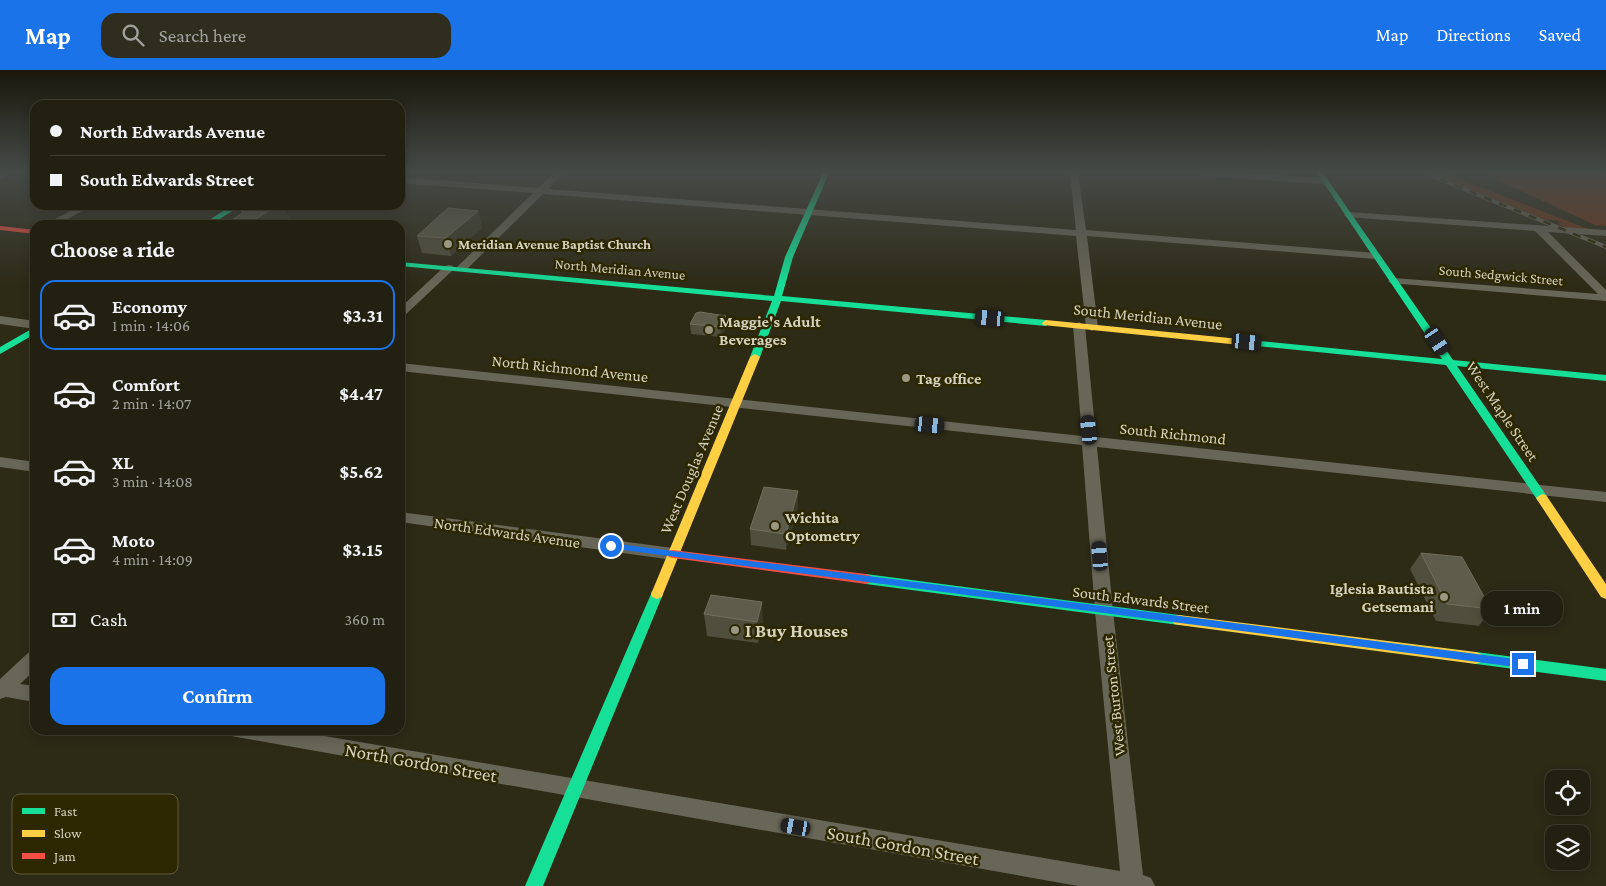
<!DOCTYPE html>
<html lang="en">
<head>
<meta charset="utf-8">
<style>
	:root { --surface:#222010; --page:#2e2d1e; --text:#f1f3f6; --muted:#a2a39f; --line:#3f3e30; --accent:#1a73e8 }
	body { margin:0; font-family:"Crimson Pro",serif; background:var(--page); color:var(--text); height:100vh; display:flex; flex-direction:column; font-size:19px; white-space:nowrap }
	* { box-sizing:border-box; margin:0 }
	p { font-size:16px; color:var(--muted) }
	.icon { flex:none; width:28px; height:28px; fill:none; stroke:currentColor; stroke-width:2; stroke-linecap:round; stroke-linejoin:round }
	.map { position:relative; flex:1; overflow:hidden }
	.side { position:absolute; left:30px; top:150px; width:375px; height:515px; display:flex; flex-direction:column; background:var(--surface); border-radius:15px; box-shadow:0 2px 12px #0003,0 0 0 1px var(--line) }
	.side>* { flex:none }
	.top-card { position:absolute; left:30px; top:30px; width:375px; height:110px; border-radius:15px; box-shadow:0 2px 12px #0003,0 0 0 1px var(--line); display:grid; align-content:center; height:110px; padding:0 20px; background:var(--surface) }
	.controls { position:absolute; left:1545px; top:700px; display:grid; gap:10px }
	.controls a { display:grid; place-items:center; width:45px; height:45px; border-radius:10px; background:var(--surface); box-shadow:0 2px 12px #0003,0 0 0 1px var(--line); font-size:25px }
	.end { position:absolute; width:22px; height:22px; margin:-11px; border:6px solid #1a73e8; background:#fff; box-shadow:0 0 0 2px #fff }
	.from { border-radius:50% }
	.bubble { position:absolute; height:35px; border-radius:15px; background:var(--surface); box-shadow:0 2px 12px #0003,0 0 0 1px var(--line); font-size:16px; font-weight:700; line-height:35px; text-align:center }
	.car { position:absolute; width:15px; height:30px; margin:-15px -8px; border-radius:6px; box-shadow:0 0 4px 1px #0007; background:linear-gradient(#222 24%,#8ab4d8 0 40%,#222 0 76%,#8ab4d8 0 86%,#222 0) }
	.top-card b { display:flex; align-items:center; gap:18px; height:48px; font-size:19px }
	.top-card b+b { border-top:1px solid var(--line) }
	.top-card i { width:12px; height:12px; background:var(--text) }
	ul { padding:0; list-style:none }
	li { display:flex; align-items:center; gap:15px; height:70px; margin:0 10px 8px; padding:0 10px; border:2px solid transparent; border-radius:15px }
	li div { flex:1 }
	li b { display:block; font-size:19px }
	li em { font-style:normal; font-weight:700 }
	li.active { border-color:var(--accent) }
	li>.icon { width:45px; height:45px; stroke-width:1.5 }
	h2 { padding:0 20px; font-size:22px; line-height:60px }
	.pay { display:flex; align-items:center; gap:12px; height:55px; padding:0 20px; font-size:19px }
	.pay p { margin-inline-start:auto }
	.action { display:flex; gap:10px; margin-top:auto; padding:10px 20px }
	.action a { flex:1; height:58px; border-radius:15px; background:var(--accent); color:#fff; font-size:20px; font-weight:700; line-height:58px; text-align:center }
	header { display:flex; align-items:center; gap:30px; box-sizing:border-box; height:70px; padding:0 25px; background:var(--accent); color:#fff }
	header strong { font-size:24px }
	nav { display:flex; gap:28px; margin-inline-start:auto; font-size:18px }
	.search { width:350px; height:45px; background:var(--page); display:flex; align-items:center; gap:12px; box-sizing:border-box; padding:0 18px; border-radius:15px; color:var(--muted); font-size:19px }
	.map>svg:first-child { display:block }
	.green { fill:#72341a }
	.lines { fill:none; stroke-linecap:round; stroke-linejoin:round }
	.street { fill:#686657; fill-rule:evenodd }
	.fast { fill:#16e098; fill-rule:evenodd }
	.slow { fill:#ffcf43; fill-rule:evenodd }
	.jam { fill:#f24e42; fill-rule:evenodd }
	.rail-casing { stroke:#696759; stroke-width:4 }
	.rail { stroke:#2d2702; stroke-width:2.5; stroke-dasharray:8; stroke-linecap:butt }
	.wall { fill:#504e3c }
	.shaded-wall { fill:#3c3a27 }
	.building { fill:#5e5c4a; stroke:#716f5c }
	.route { fill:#1a73e8 }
	.poi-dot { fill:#9a9783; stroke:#2d2702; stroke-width:2 }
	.labels { text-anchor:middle; stroke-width:5; stroke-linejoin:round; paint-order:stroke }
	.far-poi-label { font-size:14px; font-weight:bold; fill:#d5d2be; stroke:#2d2702; text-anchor:start }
	.far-street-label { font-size:14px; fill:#d5d2be; stroke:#2d2702 }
	.street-label { font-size:16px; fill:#d5d2be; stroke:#2d2702 }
	.poi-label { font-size:16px; font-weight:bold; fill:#d5d2be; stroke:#2d2702; text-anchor:start }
	.near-poi-label { font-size:19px; font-weight:bold; fill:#d5d2be; stroke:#2d2702; text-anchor:start }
	.near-street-label { font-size:19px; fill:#d5d2be; stroke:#2d2702 }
	.key { fill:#2d2702; stroke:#5f5a3a; stroke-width:1 }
	.key-label { font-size:14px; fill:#d5d2be }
</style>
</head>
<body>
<header>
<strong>Map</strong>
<div class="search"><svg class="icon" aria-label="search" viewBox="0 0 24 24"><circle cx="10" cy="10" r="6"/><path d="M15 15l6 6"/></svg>Search here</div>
<nav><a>Map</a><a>Directions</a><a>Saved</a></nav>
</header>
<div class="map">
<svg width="1606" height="816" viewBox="0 0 1606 816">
	<rect width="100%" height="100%" fill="#2d2a16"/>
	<path class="green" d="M1429,103H1445L1588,159L1567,158L1557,154L1561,153L1557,150H1546Z
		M1488,103H1606V156L1595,155L1495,109Z"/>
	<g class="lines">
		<path class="street" d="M0,103H12L0,109Z
			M554,103H563L548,119L1076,160L1070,103H1078L1086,160L1376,183L1381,186L1376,189L1087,166L1098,257L1092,261L1086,257L1076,166L543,124L465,201H457V197L533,123L400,113V107L538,118Z
			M1199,103H1241L1325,108L1330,111L1325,114L1203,106Z
			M81,135H93L57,155H44Z
			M1349,142L1606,160V166L1548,162L1606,220V231L1390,213L1388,211L1394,208L1598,224L1535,161L1346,147L1344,145Z
			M449,195L453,196V200L404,246L400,248V238L445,196Z
			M0,246L35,251V259L0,254Z
			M1079,252L1085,256L1096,367L1606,422V432L1097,377L1113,541L1143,805L1151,808L1155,816H1078L231,666L228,660H289L1120,801L1095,541L1082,375L400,301V293L1082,366L1073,256Z
			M0,387L35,392V402L0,397Z
			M400,442L673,478L679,480L681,484L679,488L673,490L400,452Z
			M35,581V600L20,614L35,616V632L6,627L0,629V609L28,583Z"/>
		<path class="fast" d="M823,103H829L793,187L782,226L1046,250L1050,253L1046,256L781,231L760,287L755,290L750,287L772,231L400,196V192L774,226L785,187Z
			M1317,103H1323L1453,290L1606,305V311L1457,296L1546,425L1548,428L1546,431H1538L1446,295L1247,275V271L1250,270L1442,289Z
			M233,135H242L210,155H201Z
			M35,257V264L0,284V277Z
			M866,504L1179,545L1184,546L1186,550L1184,554L1179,555L866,514L861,512L860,509L861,506Z
			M657,519L662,521L663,524L543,816H525L651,524L652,521Z
			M1476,582L1606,599V611L1476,594L1471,592L1469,588L1471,584Z"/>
		<path class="slow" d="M1046,250L1250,270L1255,273L1250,276L1043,255L1042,253Z
			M755,284L760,287L663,524L662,527L657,529L652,527L651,524L750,287Z
			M1542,424L1546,425L1606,514V529L1601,527L1536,428Z
			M1179,545L1476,582L1481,584L1483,588L1481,592L1476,594L1179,555L1174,554L1172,550L1174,546Z"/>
		<path class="jam" d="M0,156L35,160V164L0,160Z
			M673,480L866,504L871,506L872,509L871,512L866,514L673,488L669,487L667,484L669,481Z"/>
		<g class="rail-casing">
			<path id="rail" d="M1425,103L1606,177"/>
		</g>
		<use href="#rail" class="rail"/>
	</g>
	<path class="wall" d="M251,135H284L289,149L280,155H228L227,153L242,143L241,141Z
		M478,141L482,158L451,186L422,183L417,166Z
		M690,254L727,256L721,267L691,264Z
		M798,437L786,480L751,475L750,459Z
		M1421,483L1491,539L1479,556L1436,551L1410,499Z
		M711,525L763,554L758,573L707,566L704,544Z"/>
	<path class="shaded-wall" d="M278,135H284L289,149L280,155H248V154Z
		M478,141L482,158L451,186L446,168Z
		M726,246L727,256L721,267L720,257Z
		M798,421V437L786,480V464Z
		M762,532L763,554L758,573L757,552Z"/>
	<path class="building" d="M251,135H278L248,154L227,153L244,142L241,141Z
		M448,138L478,141L446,168L417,166Z
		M700,242L726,246L720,257L690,254L696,243Z
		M764,417L798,421L786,464L750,459Z
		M1421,483L1462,487L1491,539L1447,534Z
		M711,525L762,532L757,552L704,544Z"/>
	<linearGradient id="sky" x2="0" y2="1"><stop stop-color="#19170c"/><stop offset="0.47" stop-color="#464a47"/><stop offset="1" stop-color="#464a47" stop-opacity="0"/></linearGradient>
	<rect width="1606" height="217" fill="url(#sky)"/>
	<path class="route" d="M611,473L1523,590L1528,594L1523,598L608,478L607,476Z"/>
	<g class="poi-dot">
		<circle cx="448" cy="174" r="5"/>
		<circle cx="709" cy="260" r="5"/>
		<circle cx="906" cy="308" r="5"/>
		<circle cx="775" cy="456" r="5"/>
		<circle cx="1444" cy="527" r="5"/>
		<circle cx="735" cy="560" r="5"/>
	</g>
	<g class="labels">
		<g class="far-poi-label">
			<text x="458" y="179">Meridian Avenue Baptist Church</text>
		</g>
		<g class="far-street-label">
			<text transform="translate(620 199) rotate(5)" y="5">North Meridian Avenue</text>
			<text transform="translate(1501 205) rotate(5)" y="5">South Sedgwick Street</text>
		</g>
		<g class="street-label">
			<text transform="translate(1148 246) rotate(6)" y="6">South Meridian Avenue</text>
			<text transform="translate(570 298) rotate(6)" y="6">North Richmond Avenue</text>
			<text transform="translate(1503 341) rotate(56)" y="6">West Maple Street</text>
			<text transform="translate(1173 363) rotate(6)" y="6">South Richmond</text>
			<text transform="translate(691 399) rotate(-67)" y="6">West Douglas Avenue</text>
			<text transform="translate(507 462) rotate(8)" y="6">North Edwards Avenue</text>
			<text transform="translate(1141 529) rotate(7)" y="6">South Edwards Street</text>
			<text transform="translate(1113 626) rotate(-96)" y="6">West Burton Street</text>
		</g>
		<g class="poi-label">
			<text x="719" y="257">Maggie's Adult<tspan x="719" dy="18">Beverages</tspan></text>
			<text x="916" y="314">Tag office</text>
			<text x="785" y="453">Wichita<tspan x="785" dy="18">Optometry</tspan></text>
			<text x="1434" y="524" text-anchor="end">Iglesia Bautista<tspan x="1434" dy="18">Getsemani</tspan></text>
		</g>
		<g class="near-poi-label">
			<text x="745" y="567">I Buy Houses</text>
		</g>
		<g class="near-street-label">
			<text transform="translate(421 692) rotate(10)" y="7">North Gordon Street</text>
			<text transform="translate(903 775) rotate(10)" y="7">South Gordon Street</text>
		</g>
	</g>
	<rect x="12" y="724" width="166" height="80" rx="8" class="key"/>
	<rect x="22" y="738" width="23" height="6" fill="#16e098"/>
	<rect x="22" y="760" width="23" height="7" fill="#ffcf43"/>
	<rect x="22" y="783" width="23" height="6" fill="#f24e42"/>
	<g class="key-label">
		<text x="54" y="746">Fast</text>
		<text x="54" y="768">Slow</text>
		<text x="54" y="791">Jam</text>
	</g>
</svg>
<div class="controls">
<a><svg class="icon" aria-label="locate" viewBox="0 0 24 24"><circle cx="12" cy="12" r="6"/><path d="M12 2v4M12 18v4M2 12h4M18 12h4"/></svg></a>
<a><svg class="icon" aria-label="layers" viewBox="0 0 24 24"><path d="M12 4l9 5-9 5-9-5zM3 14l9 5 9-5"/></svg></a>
</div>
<i class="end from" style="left:611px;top:476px"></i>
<i class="end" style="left:1523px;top:594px"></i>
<div class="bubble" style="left:1481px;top:521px;width:82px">1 min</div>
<i class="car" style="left:990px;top:248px;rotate:275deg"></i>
<i class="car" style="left:1437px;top:271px;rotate:146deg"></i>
<i class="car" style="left:1247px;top:272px;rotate:96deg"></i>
<i class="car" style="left:930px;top:355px;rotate:96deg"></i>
<i class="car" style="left:1089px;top:360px;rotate:354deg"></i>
<i class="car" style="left:1100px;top:486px;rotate:355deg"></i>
<i class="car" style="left:796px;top:757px;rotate:280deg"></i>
<div class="top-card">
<b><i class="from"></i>North Edwards Avenue</b>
<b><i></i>South Edwards Street</b>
</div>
<section class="side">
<h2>Choose a ride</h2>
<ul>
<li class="active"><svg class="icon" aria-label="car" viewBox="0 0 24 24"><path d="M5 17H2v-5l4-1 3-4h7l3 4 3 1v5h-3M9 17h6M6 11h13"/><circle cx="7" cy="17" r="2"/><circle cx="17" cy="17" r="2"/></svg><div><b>Economy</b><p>1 min · 14:06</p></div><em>$3.31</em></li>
<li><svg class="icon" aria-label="car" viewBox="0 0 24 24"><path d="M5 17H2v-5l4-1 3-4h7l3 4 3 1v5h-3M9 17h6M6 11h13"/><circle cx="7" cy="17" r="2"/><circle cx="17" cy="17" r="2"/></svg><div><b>Comfort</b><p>2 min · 14:07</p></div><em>$4.47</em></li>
<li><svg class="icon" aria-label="car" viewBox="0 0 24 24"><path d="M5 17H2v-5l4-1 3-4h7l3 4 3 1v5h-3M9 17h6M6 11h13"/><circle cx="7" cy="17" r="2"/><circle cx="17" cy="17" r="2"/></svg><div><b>XL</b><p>3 min · 14:08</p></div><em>$5.62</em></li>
<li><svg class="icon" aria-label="car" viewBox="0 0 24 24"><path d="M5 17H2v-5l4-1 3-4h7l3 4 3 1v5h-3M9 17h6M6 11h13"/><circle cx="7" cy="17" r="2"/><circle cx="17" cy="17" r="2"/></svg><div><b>Moto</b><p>4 min · 14:09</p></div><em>$3.15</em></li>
</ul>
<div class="pay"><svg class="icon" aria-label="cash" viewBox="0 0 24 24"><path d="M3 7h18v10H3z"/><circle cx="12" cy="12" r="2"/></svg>Cash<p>360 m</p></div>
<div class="action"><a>Confirm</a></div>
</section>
</div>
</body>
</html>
